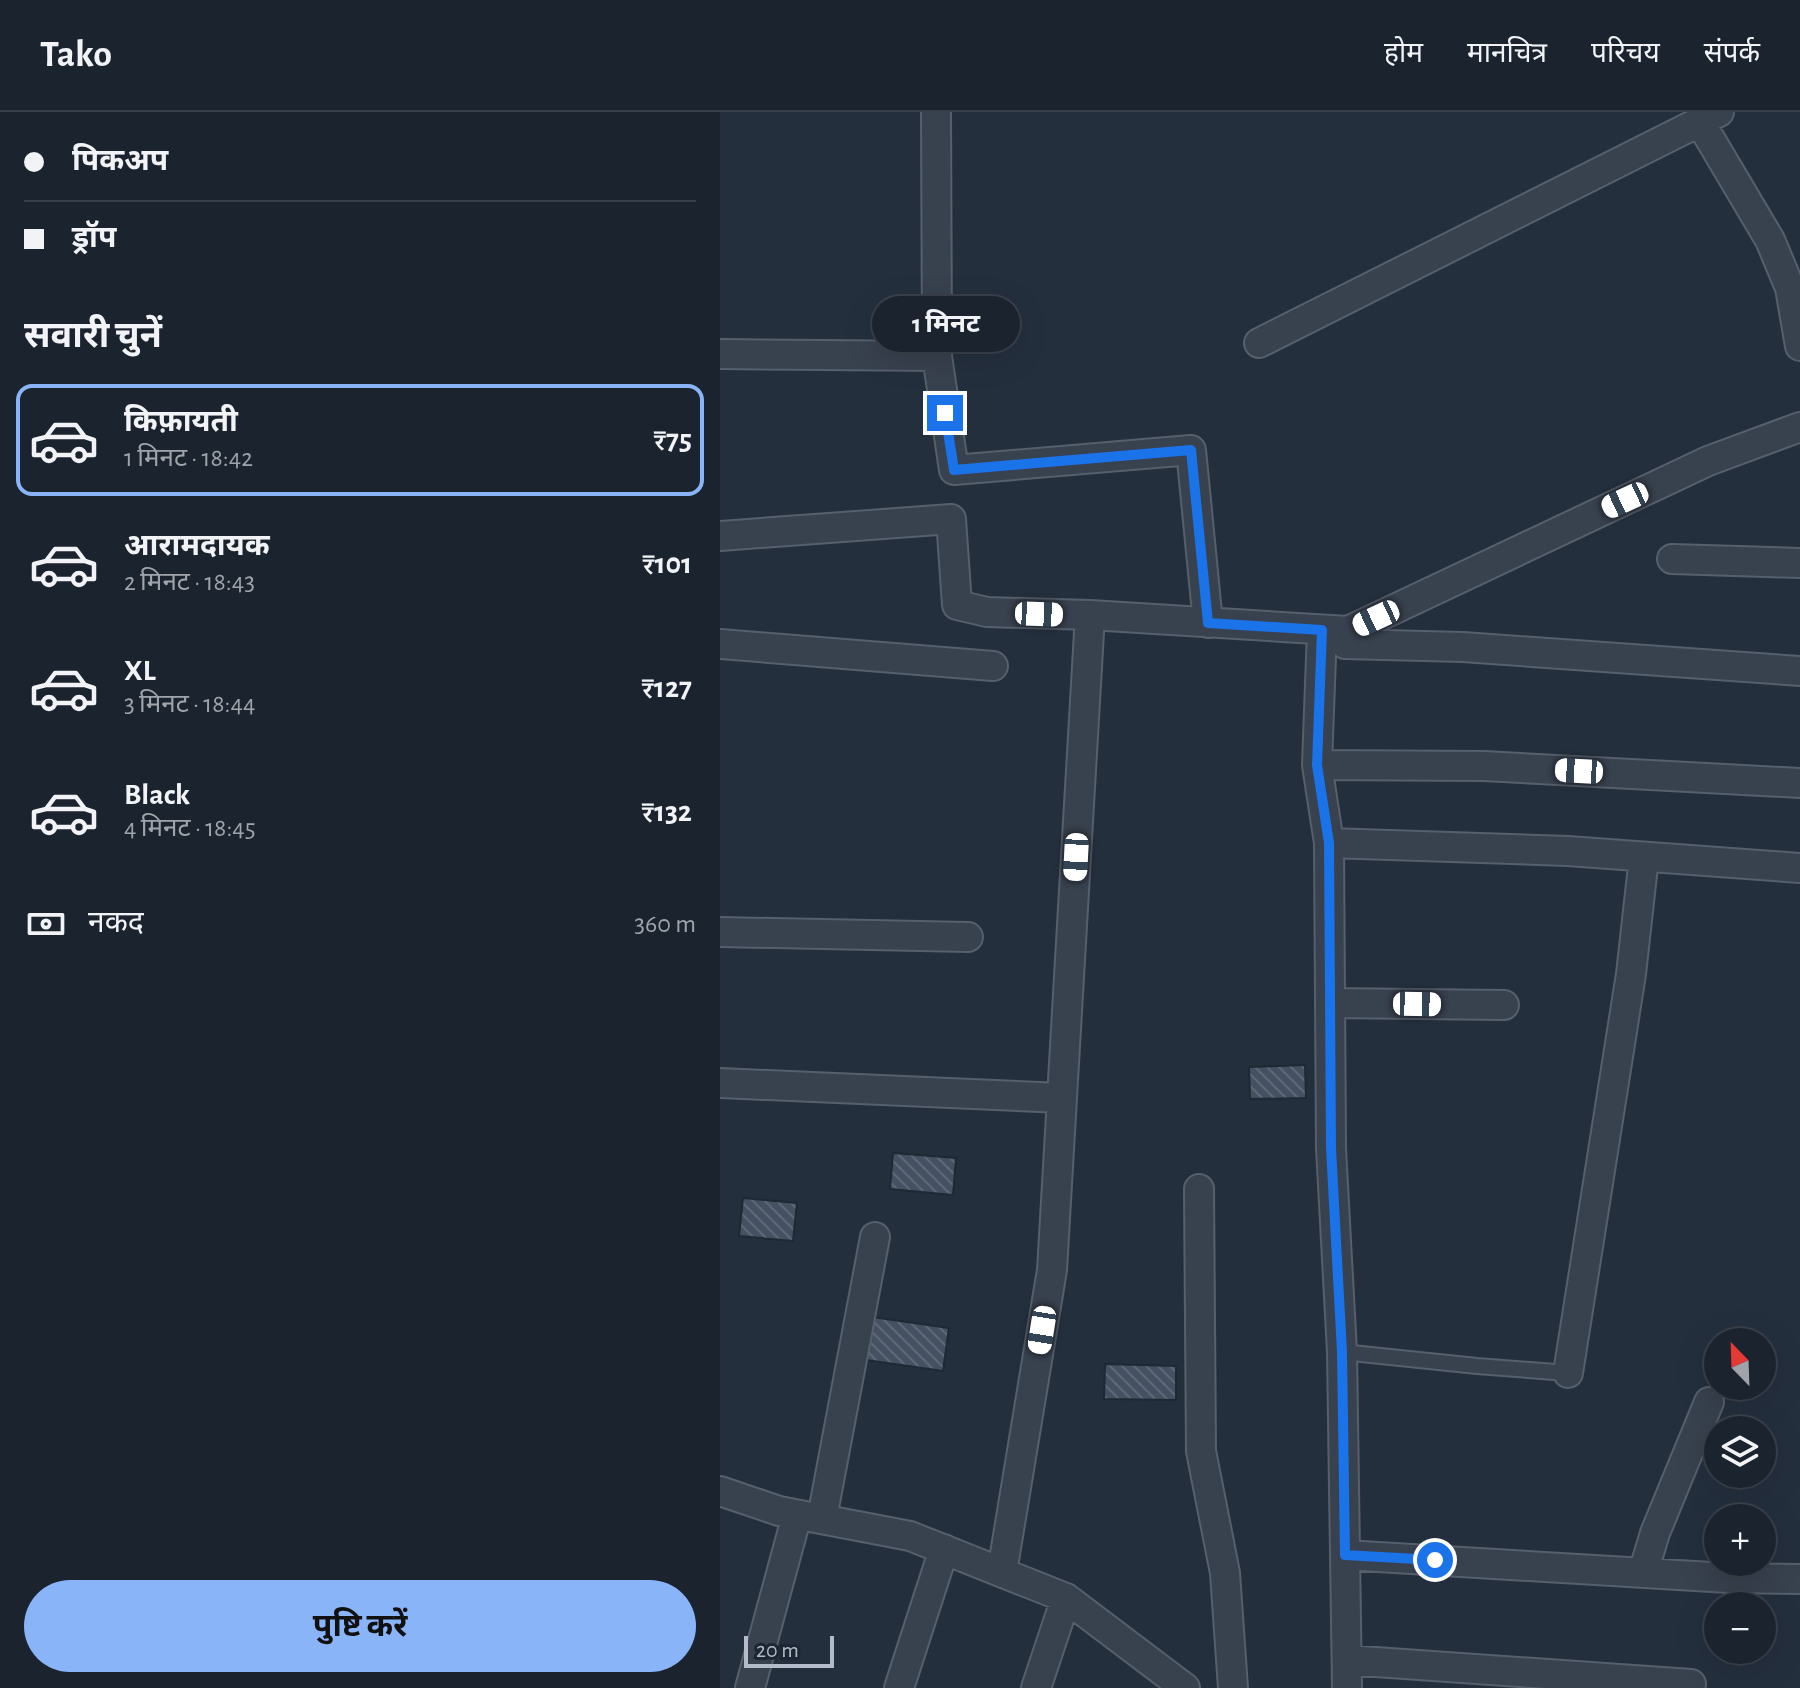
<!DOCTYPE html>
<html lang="hi">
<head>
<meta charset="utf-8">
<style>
	:root { --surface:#1b232e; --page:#242b36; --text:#f1f3f6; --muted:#a0a4aa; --line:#39404a; --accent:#8ab4f8 }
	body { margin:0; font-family:"Alegreya Sans","Noto Sans Devanagari",sans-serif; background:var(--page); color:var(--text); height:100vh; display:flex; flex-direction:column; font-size:30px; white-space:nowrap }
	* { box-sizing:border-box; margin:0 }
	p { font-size:26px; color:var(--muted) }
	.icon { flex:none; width:44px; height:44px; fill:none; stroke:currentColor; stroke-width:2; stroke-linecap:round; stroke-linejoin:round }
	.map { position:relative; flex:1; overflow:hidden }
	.drawer { display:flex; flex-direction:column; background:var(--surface); width:720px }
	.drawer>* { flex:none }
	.hud { display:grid; align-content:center; height:176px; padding:0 24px; background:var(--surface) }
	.needle { width:52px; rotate:337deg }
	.tools { position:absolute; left:984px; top:1216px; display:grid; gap:16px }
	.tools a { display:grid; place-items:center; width:72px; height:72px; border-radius:50%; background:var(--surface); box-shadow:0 8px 32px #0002,0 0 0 2px var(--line); font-size:40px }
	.scale { position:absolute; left:24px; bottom:20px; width:90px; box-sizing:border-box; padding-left:8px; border:4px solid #b4bcc9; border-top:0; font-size:22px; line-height:28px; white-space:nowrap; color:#b4bcc9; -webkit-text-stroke:6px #1d2633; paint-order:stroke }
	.end { position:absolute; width:36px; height:36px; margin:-18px; border:10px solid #1a73e8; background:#fff; box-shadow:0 0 0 4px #fff }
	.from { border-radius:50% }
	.bubble { position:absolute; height:56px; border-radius:28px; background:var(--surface); box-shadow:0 8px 32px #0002,0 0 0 2px var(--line); font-size:26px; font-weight:700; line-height:56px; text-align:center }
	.car { position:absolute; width:24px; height:48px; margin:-24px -12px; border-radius:10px; box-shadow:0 0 6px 2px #0007; background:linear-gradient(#fff 24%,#345 0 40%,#fff 0 76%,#345 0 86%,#fff 0) }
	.hud b { display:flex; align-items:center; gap:28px; height:76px; font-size:30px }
	.hud b+b { border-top:2px solid var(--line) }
	.hud i { width:20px; height:20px; background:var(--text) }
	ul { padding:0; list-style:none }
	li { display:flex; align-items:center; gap:24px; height:112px; margin:0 16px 12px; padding:0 8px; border:4px solid transparent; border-radius:16px }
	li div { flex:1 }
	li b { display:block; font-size:30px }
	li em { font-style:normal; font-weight:700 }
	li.current { border-color:var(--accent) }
	li>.icon { width:72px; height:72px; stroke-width:1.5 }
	h2 { padding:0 24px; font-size:36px; line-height:96px }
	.pay { display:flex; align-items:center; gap:20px; height:88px; padding:0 24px; font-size:30px }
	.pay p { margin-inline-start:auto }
	.button { display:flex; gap:16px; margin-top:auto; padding:16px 24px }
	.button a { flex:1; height:92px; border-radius:48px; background:var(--accent); color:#111; font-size:32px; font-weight:700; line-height:92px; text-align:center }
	header { display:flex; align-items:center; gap:48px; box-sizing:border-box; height:112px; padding:0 40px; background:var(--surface); border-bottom:2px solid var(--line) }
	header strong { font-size:38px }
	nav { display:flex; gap:44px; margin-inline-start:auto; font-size:28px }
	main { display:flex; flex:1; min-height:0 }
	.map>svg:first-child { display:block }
	.building { fill:url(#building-back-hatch); stroke:#1f2835; stroke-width:2 }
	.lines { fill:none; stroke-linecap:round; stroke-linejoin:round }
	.lane-casing { stroke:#565f6c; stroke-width:18 }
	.street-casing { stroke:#565f6c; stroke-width:32 }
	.lane { stroke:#38414e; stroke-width:14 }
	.street { stroke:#38414e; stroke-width:28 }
	.route { stroke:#1a73e8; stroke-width:10 }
</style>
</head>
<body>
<header>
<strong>Tako</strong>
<nav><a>होम</a><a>मानचित्र</a><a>परिचय</a><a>संपर्क</a></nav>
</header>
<main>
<section class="drawer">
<div class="hud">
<b><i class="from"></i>पिकअप</b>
<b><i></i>ड्रॉप</b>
</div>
<h2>सवारी चुनें</h2>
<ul>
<li class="current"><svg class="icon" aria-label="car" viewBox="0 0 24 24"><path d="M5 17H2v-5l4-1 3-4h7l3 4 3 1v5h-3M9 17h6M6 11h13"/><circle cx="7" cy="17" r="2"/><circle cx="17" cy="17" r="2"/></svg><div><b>किफ़ायती</b><p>1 मिनट · 18:42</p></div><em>₹75</em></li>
<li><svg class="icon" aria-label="car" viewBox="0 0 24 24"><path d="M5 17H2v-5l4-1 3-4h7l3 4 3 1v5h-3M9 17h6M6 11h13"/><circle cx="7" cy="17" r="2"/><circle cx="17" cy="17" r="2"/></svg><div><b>आरामदायक</b><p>2 मिनट · 18:43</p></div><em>₹101</em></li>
<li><svg class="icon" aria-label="car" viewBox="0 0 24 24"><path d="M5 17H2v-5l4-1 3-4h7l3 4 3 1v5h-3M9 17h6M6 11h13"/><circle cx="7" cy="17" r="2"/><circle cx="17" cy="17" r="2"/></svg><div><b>XL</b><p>3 मिनट · 18:44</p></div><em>₹127</em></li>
<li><svg class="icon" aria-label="car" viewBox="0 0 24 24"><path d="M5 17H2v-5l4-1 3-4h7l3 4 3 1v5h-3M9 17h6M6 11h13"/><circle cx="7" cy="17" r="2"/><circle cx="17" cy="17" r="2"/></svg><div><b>Black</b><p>4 मिनट · 18:45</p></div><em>₹132</em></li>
</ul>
<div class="pay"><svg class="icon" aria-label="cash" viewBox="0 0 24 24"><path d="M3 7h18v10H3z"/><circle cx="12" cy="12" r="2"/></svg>नकद<p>360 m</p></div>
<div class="button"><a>पुष्टि करें</a></div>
</section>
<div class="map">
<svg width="1080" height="1576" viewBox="0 0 1080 1576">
	<defs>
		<pattern id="building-back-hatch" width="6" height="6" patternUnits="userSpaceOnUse" patternTransform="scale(2)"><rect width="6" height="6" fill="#455162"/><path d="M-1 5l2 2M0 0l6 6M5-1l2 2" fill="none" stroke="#5d6877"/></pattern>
	</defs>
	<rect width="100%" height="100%" fill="#242f3e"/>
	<path class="building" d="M585,953L586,986L530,987L529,955Z
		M173,1041L236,1046L233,1083L170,1077Z
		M23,1086L77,1091L73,1129L19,1124Z
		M145,1204L229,1216L223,1259L139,1247Z
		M385,1252L456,1254V1288L384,1287Z"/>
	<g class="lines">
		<g class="lane-casing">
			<path id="lane" d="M622,1240L757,1254L848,1261"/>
		</g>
		<g class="street-casing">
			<path id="street" d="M216,0L217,244L234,358L471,338L488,511
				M980,10L1050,128L1070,176L1080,234
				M539,231L999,0
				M0,242L217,244
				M0,424L231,407L237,493L267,500L370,503L628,519L988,349L1080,315
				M952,447L1080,451
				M602,518L597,653L609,731L611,1036L622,1240L627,1576
				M617,520L625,532L743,535L1080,559
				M0,532L273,554
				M597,653L764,654L1080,671
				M609,731L848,739L1080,756
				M0,820L248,825
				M610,891L784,893
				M0,971L342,986
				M479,1077L481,1339L505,1461L513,1576
				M848,1261L911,862L924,745
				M0,1379L59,1399L190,1424L346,1486L465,1576
				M102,1406L155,1125
				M625,1443L1008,1466L1080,1467
				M282,1460L332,1158L370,503
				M923,1461L935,1421L989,1290
				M627,1548L971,1572
				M30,1576L77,1403
				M179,1576L224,1437
				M316,1576L346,1486"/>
		</g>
		<use href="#lane" class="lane"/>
		<use href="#street" class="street"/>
	</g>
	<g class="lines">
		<path class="route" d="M225,301L234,358L471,338L488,511L602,518L597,653L609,731L611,1036L622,1240L625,1443L715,1448"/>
	</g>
</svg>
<div class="tools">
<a><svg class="needle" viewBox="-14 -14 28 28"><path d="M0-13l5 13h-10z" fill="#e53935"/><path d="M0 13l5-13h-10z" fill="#a0a4aa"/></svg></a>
<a><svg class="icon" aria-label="layers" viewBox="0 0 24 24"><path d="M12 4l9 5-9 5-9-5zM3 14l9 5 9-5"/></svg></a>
<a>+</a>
<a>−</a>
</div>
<div class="scale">20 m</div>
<i class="end from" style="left:715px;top:1448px"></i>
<i class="end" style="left:225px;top:301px"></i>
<div class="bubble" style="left:152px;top:184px;width:148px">1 मिनट</div>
<i class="car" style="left:905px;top:388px;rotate:245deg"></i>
<i class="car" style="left:319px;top:502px;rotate:92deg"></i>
<i class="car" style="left:656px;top:506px;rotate:245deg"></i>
<i class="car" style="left:859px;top:659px;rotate:273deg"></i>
<i class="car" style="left:356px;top:745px;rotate:183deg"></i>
<i class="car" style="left:697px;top:892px;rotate:91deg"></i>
<i class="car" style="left:322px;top:1218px;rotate:189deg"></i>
</div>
</main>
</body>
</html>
